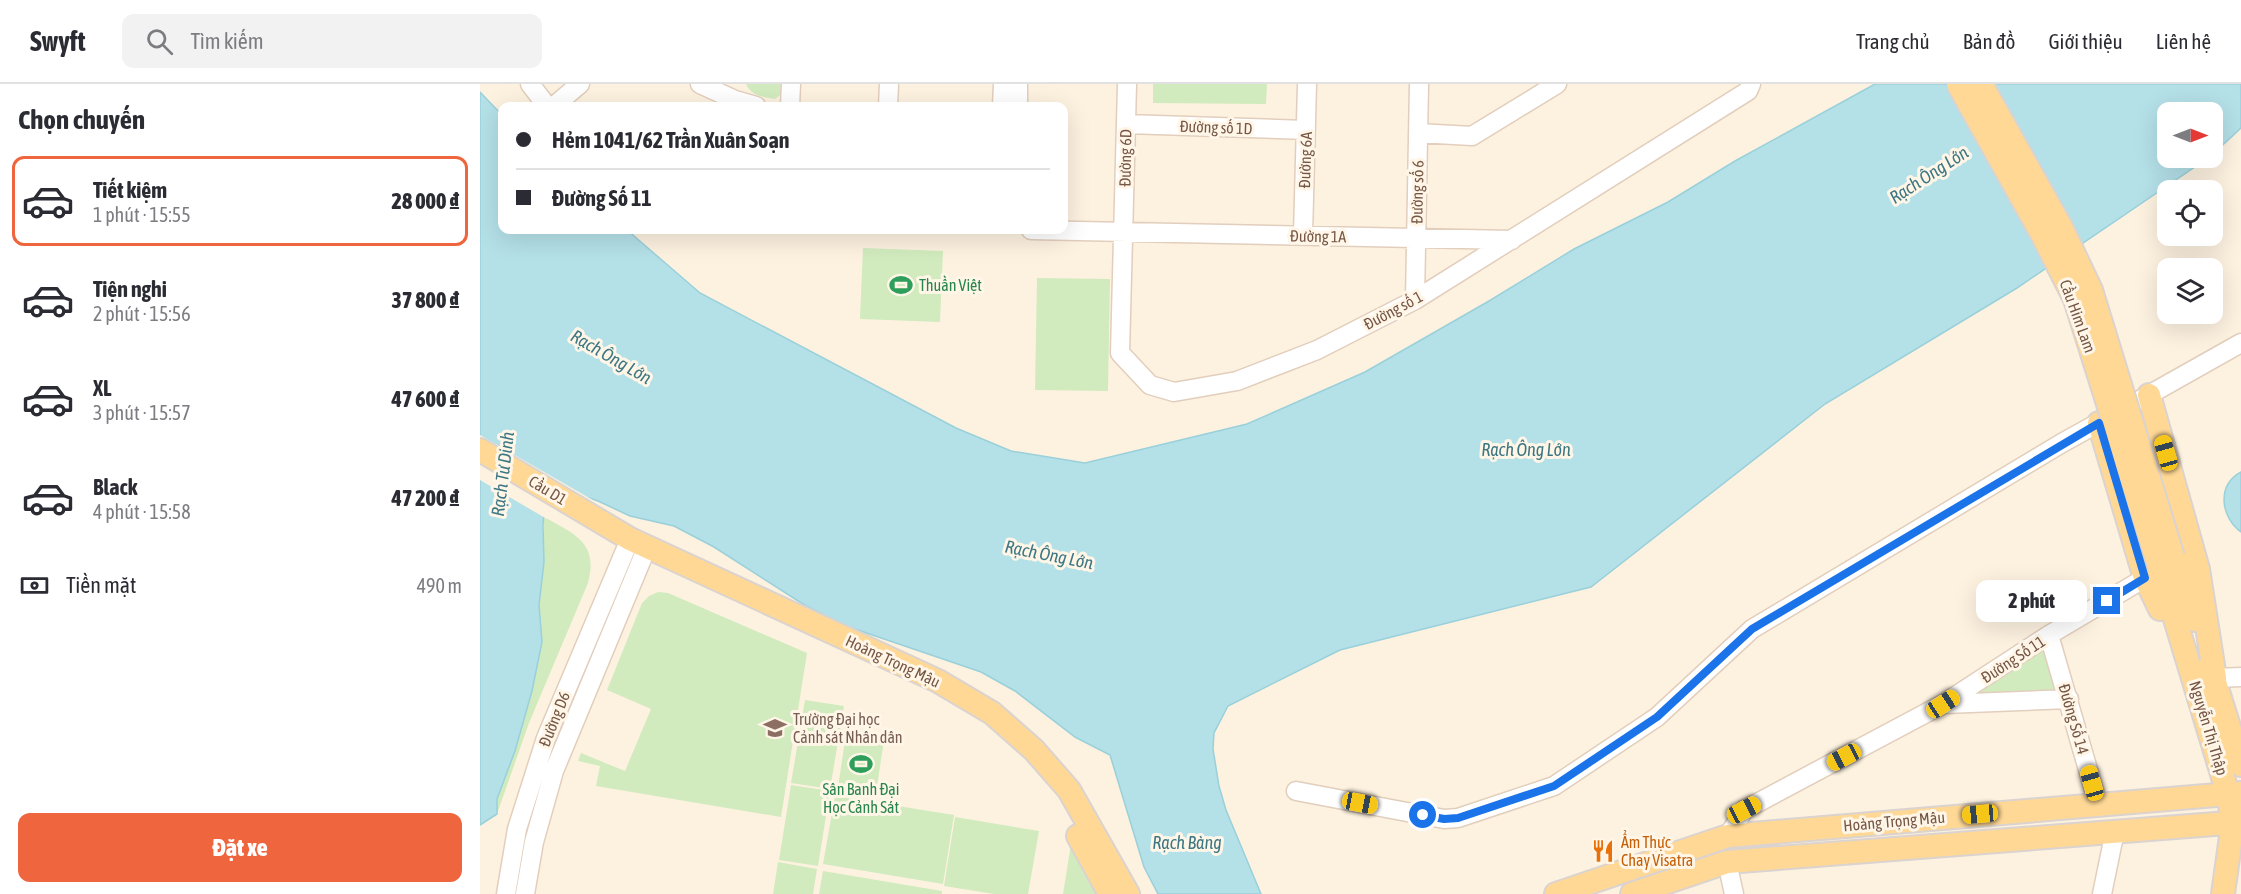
<!DOCTYPE html>
<html lang="vi">
<head>
<meta charset="utf-8">
<style>
	:root { --surface:#fff; --page:#f2f2f3; --text:#2b2b33; --muted:#7c7c81; --line:#e1e1e2; --accent:#ef653e }
	body { margin:0; font-family:"Asap Condensed",sans-serif; background:var(--page); color:var(--text); height:100vh; display:flex; flex-direction:column; font-size:22px; white-space:nowrap }
	* { box-sizing:border-box; margin:0 }
	p { font-size:20px; color:var(--muted) }
	.icon { flex:none; width:33px; height:33px; fill:none; stroke:currentColor; stroke-width:2; stroke-linecap:round; stroke-linejoin:round }
	.map { position:relative; flex:1; overflow:hidden }
	.drawer { display:flex; flex-direction:column; background:var(--surface); width:480px }
	.drawer>* { flex:none }
	.top-card { position:absolute; left:18px; top:18px; width:570px; height:132px; border-radius:12px; box-shadow:0 6px 24px #0002; display:grid; align-content:center; height:132px; padding:0 18px; background:var(--surface) }
	.needle { width:39px; rotate:90deg }
	.buttons { position:absolute; left:1677px; top:18px; display:grid; gap:12px }
	.buttons a { display:grid; place-items:center; width:66px; height:66px; border-radius:12px; background:var(--surface); box-shadow:0 6px 24px #0002; font-size:30px }
	.end { position:absolute; width:27px; height:27px; margin:-14px; border:8px solid #1a73e8; background:#fff; box-shadow:0 0 0 3px #fff }
	.from { border-radius:50% }
	.bubble { position:absolute; height:42px; border-radius:12px; background:var(--surface); box-shadow:0 6px 24px #0002; font-size:20px; font-weight:800; line-height:42px; text-align:center }
	.car { position:absolute; width:18px; height:36px; margin:-18px -9px; border-radius:8px; box-shadow:0 0 4px 2px #0007; background:linear-gradient(#f5c518 24%,#345 0 40%,#f5c518 0 76%,#345 0 86%,#f5c518 0) }
	.top-card b { display:flex; align-items:center; gap:21px; height:57px; font-size:22px }
	.top-card b+b { border-top:2px solid var(--line) }
	.top-card i { width:15px; height:15px; background:var(--text) }
	ul { padding:0; list-style:none }
	li { display:flex; align-items:center; gap:18px; height:90px; margin:0 12px 9px; padding:0 6px; border:3px solid transparent; border-radius:12px }
	li div { flex:1 }
	li b { display:block; font-size:22px }
	li em { font-style:normal; font-weight:800 }
	li.on { border-color:var(--accent) }
	li>.icon { width:54px; height:54px; stroke-width:1.5 }
	h2 { padding:0 18px; font-size:27px; line-height:72px }
	.pay { display:flex; align-items:center; gap:15px; height:66px; padding:0 18px; font-size:22px }
	.pay p { margin-inline-start:auto }
	.action { display:flex; gap:12px; margin-top:auto; padding:12px 18px }
	.action a { flex:1; height:69px; border-radius:12px; background:var(--accent); color:#fff; font-size:24px; font-weight:800; line-height:69px; text-align:center }
	header { display:flex; align-items:center; gap:36px; box-sizing:border-box; height:84px; padding:0 30px; background:var(--surface); border-bottom:2px solid var(--line) }
	header strong { font-size:28px }
	nav { display:flex; gap:33px; margin-inline-start:auto; font-size:21px }
	.search { width:420px; height:54px; background:var(--page); display:flex; align-items:center; gap:15px; box-sizing:border-box; padding:0 21px; border-radius:12px; color:var(--muted); font-size:22px }
	main { display:flex; flex:1; min-height:0 }
	.map>svg:first-child { display:block }
	.green { fill:#d1ebbe }
	.water { fill:#b4e0e8; stroke:#9ad0da; stroke-width:1.5 }
	.pier { fill:#fdf2e0 }
	.lines { fill:none; stroke-linecap:round; stroke-linejoin:round }
	.minor-casing { stroke:#e2cebc; stroke-width:21 }
	.major-casing { stroke:#dbd3cf; stroke-width:26 }
	.minor { stroke:#fff; stroke-width:18 }
	.major { stroke:#ffd896; stroke-width:22 }
	.major-bridge-casing { stroke:#dbd3cf; stroke-width:26; stroke-linecap:butt }
	.major-bridge { stroke:#ffd896; stroke-width:22 }
	.route { stroke:#1a73e8; stroke-width:8 }
	.labels { text-anchor:middle; stroke-width:6; stroke-linejoin:round; paint-order:stroke }
	.street-label { font-size:16px; fill:#765746; stroke:#fff6e8 }
	.leisure-label { font-size:16px; fill:#27864d; stroke:#fff6e8; text-anchor:start }
	.education-label { font-size:16px; fill:#785e54; stroke:#fff6e8; text-anchor:start }
	.food-label { font-size:16px; fill:#c56008; stroke:#fff6e8; text-anchor:start }
	.water-label { font-size:18px; font-style:italic; fill:#3c7783; stroke:#fff6e8 }
</style>
</head>
<body>
<header>
<strong>Swyft</strong>
<div class="search"><svg class="icon" aria-label="search" viewBox="0 0 24 24"><circle cx="10" cy="10" r="6"/><path d="M15 15l6 6"/></svg>Tìm kiếm</div>
<nav><a>Trang chủ</a><a>Bản đồ</a><a>Giới thiệu</a><a>Liên hệ</a></nav>
</header>
<main>
<section class="drawer">
<h2>Chọn chuyến</h2>
<ul>
<li class="on"><svg class="icon" aria-label="car" viewBox="0 0 24 24"><path d="M5 17H2v-5l4-1 3-4h7l3 4 3 1v5h-3M9 17h6M6 11h13"/><circle cx="7" cy="17" r="2"/><circle cx="17" cy="17" r="2"/></svg><div><b>Tiết kiệm</b><p>1 phút · 15:55</p></div><em>28 000 ₫</em></li>
<li><svg class="icon" aria-label="car" viewBox="0 0 24 24"><path d="M5 17H2v-5l4-1 3-4h7l3 4 3 1v5h-3M9 17h6M6 11h13"/><circle cx="7" cy="17" r="2"/><circle cx="17" cy="17" r="2"/></svg><div><b>Tiện nghi</b><p>2 phút · 15:56</p></div><em>37 800 ₫</em></li>
<li><svg class="icon" aria-label="car" viewBox="0 0 24 24"><path d="M5 17H2v-5l4-1 3-4h7l3 4 3 1v5h-3M9 17h6M6 11h13"/><circle cx="7" cy="17" r="2"/><circle cx="17" cy="17" r="2"/></svg><div><b>XL</b><p>3 phút · 15:57</p></div><em>47 600 ₫</em></li>
<li><svg class="icon" aria-label="car" viewBox="0 0 24 24"><path d="M5 17H2v-5l4-1 3-4h7l3 4 3 1v5h-3M9 17h6M6 11h13"/><circle cx="7" cy="17" r="2"/><circle cx="17" cy="17" r="2"/></svg><div><b>Black</b><p>4 phút · 15:58</p></div><em>47 200 ₫</em></li>
</ul>
<div class="pay"><svg class="icon" aria-label="cash" viewBox="0 0 24 24"><path d="M3 7h18v10H3z"/><circle cx="12" cy="12" r="2"/></svg>Tiền mặt<p>490 m</p></div>
<div class="action"><a>Đặt xe</a></div>
</section>
<div class="map">
<svg width="1761" height="810" viewBox="0 0 1761 810">
	<rect width="100%" height="100%" fill="#fdf2e0"/>
	<path class="green" d="M266,0H301L300,11L295,15C283,13 271,12 266,0Z
		M673,0H787L786,20L673,19Z
		M383,164L463,167L460,238L380,235Z
		M557,194L630,195L628,307L555,306Z
		M64,433C94,450 119,458 108,499L49,639L17,730V715L35,667L62,558L59,521L64,478Z
		M178,508L188,509L327,569L301,733L116,702L120,682L98,677L101,669L145,687L171,625L127,606L162,519L169,512Z
		M1560,562L1565,564L1577,603L1572,610L1488,614Z
		M325,616L364,622L350,705L311,699Z
		M366,650L404,656L396,709L358,703Z
		M311,701L350,707L338,782L299,776Z
		M355,712L474,731L463,800L343,780Z
		M475,733L559,747L548,810H514L464,802Z
		M591,760L617,810H583Z
		M298,778L337,785L333,810H293Z
		M343,787L462,807V810H339Z"/>
	<path class="water" d="M1395,0H1761V44L1733,70L1732,28H1688V74H1728L1537,204L1345,320L1111,503L860,566L748,622L734,649L733,665L739,702L746,726L781,810H678L664,783L630,671L595,653L535,607L501,588L366,542L326,522L234,463L194,442L150,432L118,417L94,409L65,412L63,442L64,478L59,521L62,558L52,607L35,667L17,715V730L0,741V8L22,31V146H147L220,209L476,344L531,367L605,379L767,340L885,288L1009,217L1094,165L1188,118L1255,77Z
		M1761,388V448C1741,433 1736,402 1761,388Z"/>
	<path class="pier" d="M0,351L118,419V420L93,412L68,413L67,435L0,396Z"/>
	<g class="lines">
		<g class="minor-casing">
			<path id="minor" d="M50,0L67,22
				M220,0L255,16L276,22
				M647,0L640,269L670,301L694,308L757,297L837,266L935,216L1268,7L1271,0
				M74,22L100,0
				M310,22L311,0
				M408,22L409,0
				M522,22L523,0
				M538,22V0
				M646,40L826,46
				M938,49L992,52L1077,0
				M551,146L1032,156
				M823,151L827,0
				M935,216L939,0
				M1658,317L1761,259
				M1569,551L1618,720
				M1735,594L1761,593
				M1465,620L1589,615
				M816,707L964,735L978,734L1074,702L1177,633L1272,545L1582,359L1629,333
				M1248,752L1264,726L1463,620L1569,551L1665,494
				M1247,778L1254,810
				M26,810L37,745L66,654L150,455
				M45,810L54,758L74,687L167,463
				M1622,810L1635,747"/>
		</g>
		<g class="major-casing">
			<path id="major" d="M1669,311L1718,485L1735,594
				M1619,339L1665,494L1680,525
				M0,366L150,455L458,597L512,629L554,666L589,706L648,810
				M1693,473L1715,536
				M1679,482L1748,710L1753,738L1743,810
				M1730,582L1761,681
				M598,752L630,810
				M1076,810L1248,752L1761,709
				M1152,810L1247,778L1761,738"/>
		</g>
		<use href="#minor" class="minor"/>
		<use href="#major" class="major"/>
		<g class="major-bridge-casing">
			<path id="major-bridge" d="M1478,0L1563,152L1595,215L1679,482
				M1501,0L1581,143L1611,206L1693,473"/>
		</g>
		<use href="#major-bridge" class="major-bridge"/>
	</g>
	<g class="lines">
		<path class="route" d="M943,731L964,735L978,734L1074,702L1177,633L1272,545L1619,339L1665,494L1627,517"/>
	</g>
	<defs>
		<g id="stadium-bare" transform="scale(1.8)"><path d="M0-5a6.5 5 0 1 0 0 10a6.5 5 0 1 0 0-10ZM-3.5-1.8h7v3.6h-7Z" fill="#2e9e5b" stroke="#fff6e8" stroke-width="2.5" paint-order="stroke"/></g>
		<g id="university-bare" transform="scale(1.8)"><path d="M0-5L7-2L0 1L-7-2ZM-4 1L0 2.5L4 1V4Q0 6-4 4Z" fill="#8d6e63" stroke="#fff6e8" stroke-width="2.5" paint-order="stroke"/></g>
		<g id="restaurant-bare" transform="scale(1.8)"><path d="M-5-6h1v4h1v-4h1v4h1v-4h1v5L-1.5 .5V6h-2V.5L-5-1ZM5-6V6H3V1.5H1.5Q1.5-4 5-6Z" fill="#e8710a" stroke="#fff6e8" stroke-width="2.5" paint-order="stroke"/></g>
	</defs>
	<g fill-rule="evenodd">
		<use href="#stadium-bare" x="421" y="201"/>
		<use href="#university-bare" x="295" y="644"/>
		<use href="#stadium-bare" x="381" y="680"/>
		<use href="#restaurant-bare" x="1123" y="767"/>
	</g>
	<g class="labels">
		<g class="street-label">
			<text transform="translate(736 43) rotate(2)" y="6">Đường số 1D</text>
			<text transform="translate(645 74) rotate(-89)" y="6">Đường 6D</text>
			<text transform="translate(825 76) rotate(-88)" y="6">Đường 6A</text>
			<text transform="translate(937 108) rotate(-89)" y="6">Đường số 6</text>
			<text transform="translate(838 152) rotate(1)" y="6">Đường 1A</text>
			<text transform="translate(913 226) rotate(-28)" y="6">Đường số 1</text>
			<text transform="translate(1598 232) rotate(70)" y="6">Cầu Him Lam</text>
			<text transform="translate(68 406) rotate(31)" y="6">Cầu D1</text>
			<text transform="translate(1533 575) rotate(-33)" y="6">Đường Số 11</text>
			<text transform="translate(413 577) rotate(25)" y="6">Hoàng Trọng Mậu</text>
			<text transform="translate(74 635) rotate(-68)" y="6">Đường D6</text>
			<text transform="translate(1594 635) rotate(74)" y="6">Đường Số 14</text>
			<text transform="translate(1729 644) rotate(73)" y="6">Nguyễn Thị Thập</text>
			<text transform="translate(1414 737) rotate(-5)" y="6">Hoàng Trọng Mậu</text>
		</g>
		<g class="leisure-label">
			<text x="439" y="207">Thuần Việt</text>
			<text x="381" y="711" text-anchor="middle">Sân Banh Đại<tspan x="381" dy="18">Học Cảnh Sát</tspan></text>
		</g>
		<g class="education-label">
			<text x="313" y="641">Trường Đại học<tspan x="313" dy="18">Cảnh sát Nhân dân</tspan></text>
		</g>
		<g class="food-label">
			<text x="1141" y="764">Ẩm Thực<tspan x="1141" dy="18">Chay Visatra</tspan></text>
		</g>
		<g class="water-label">
			<text transform="translate(1449 91) rotate(-33)" y="6">Rạch Ông Lớn</text>
			<text transform="translate(131 273) rotate(30)" y="6">Rạch Ông Lớn</text>
			<text x="1046" y="372">Rạch Ông Lớn</text>
			<text transform="translate(23 390) rotate(-83)" y="6">Rạch Tư Dinh</text>
			<text transform="translate(569 471) rotate(11)" y="6">Rạch Ông Lớn</text>
			<text x="707" y="765">Rạch Bàng</text>
		</g>
	</g>
</svg>
<div class="buttons">
<a><svg class="needle" viewBox="-14 -14 28 28"><path d="M0-13l5 13h-10z" fill="#e53935"/><path d="M0 13l5-13h-10z" fill="#7c7c81"/></svg></a>
<a><svg class="icon" aria-label="locate" viewBox="0 0 24 24"><circle cx="12" cy="12" r="6"/><path d="M12 2v4M12 18v4M2 12h4M18 12h4"/></svg></a>
<a><svg class="icon" aria-label="layers" viewBox="0 0 24 24"><path d="M12 4l9 5-9 5-9-5zM3 14l9 5 9-5"/></svg></a>
</div>
<i class="end from" style="left:943px;top:731px"></i>
<i class="end" style="left:1627px;top:517px"></i>
<div class="bubble" style="left:1496px;top:496px;width:111px">2 phút</div>
<i class="car" style="left:1686px;top:369px;rotate:344deg"></i>
<i class="car" style="left:1463px;top:620px;rotate:57deg"></i>
<i class="car" style="left:1364px;top:673px;rotate:242deg"></i>
<i class="car" style="left:1612px;top:699px;rotate:344deg"></i>
<i class="car" style="left:880px;top:719px;rotate:101deg"></i>
<i class="car" style="left:1264px;top:726px;rotate:62deg"></i>
<i class="car" style="left:1500px;top:730px;rotate:265deg"></i>
<div class="top-card">
<b><i class="from"></i>Hẻm 1041/62 Trần Xuân Soạn</b>
<b><i></i>Đường Số 11</b>
</div>
</div>
</main>
</body>
</html>
